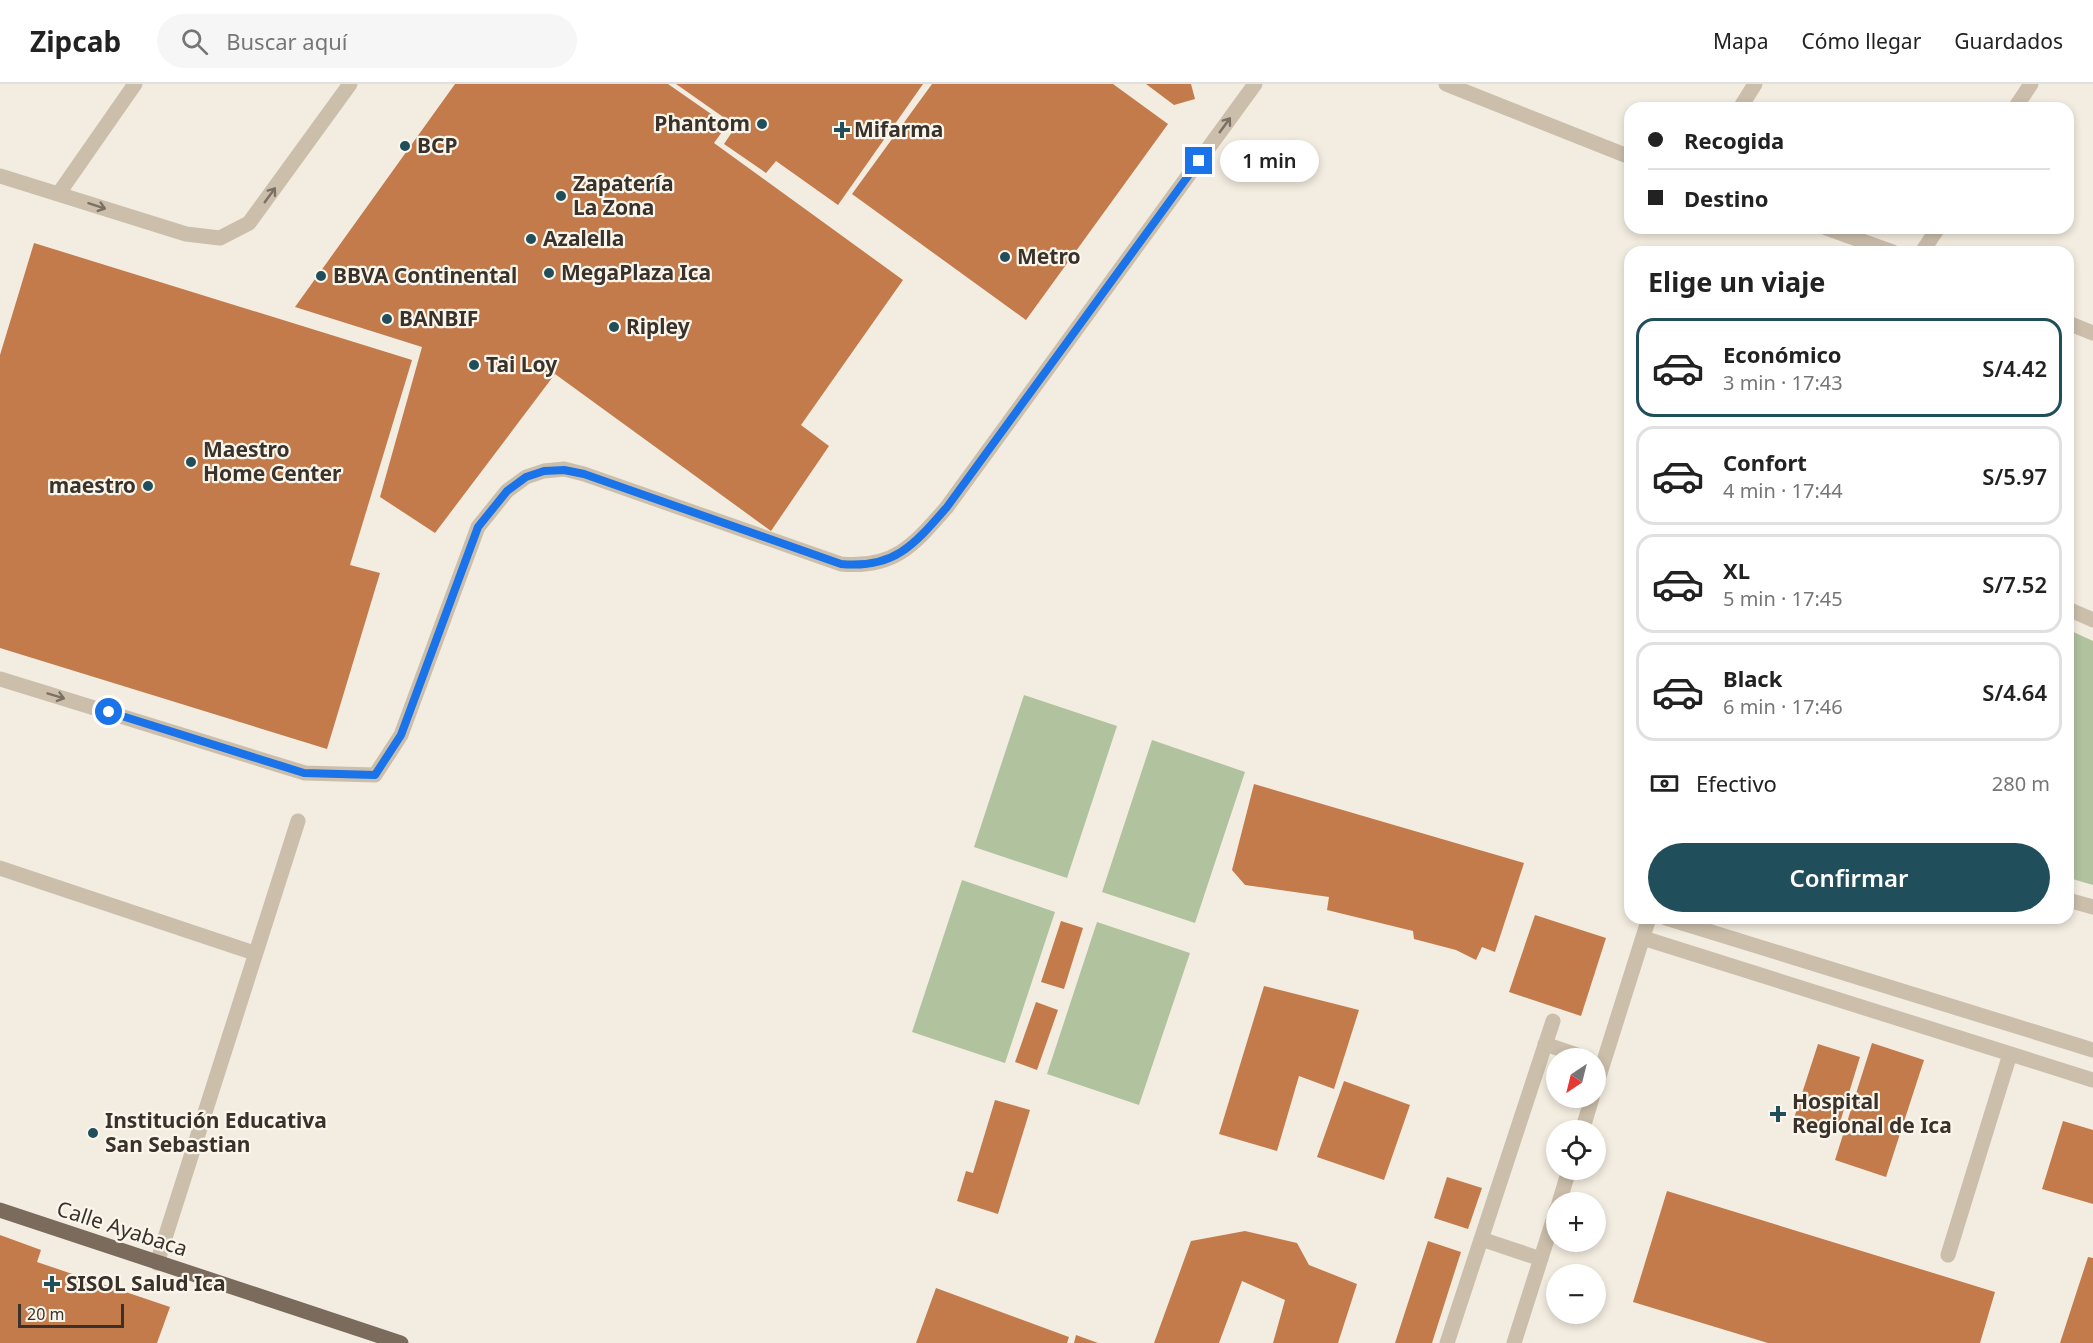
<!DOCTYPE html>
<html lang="es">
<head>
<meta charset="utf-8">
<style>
	:root { --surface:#fff; --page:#f6f6f6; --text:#222; --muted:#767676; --line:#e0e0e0; --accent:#204e5a }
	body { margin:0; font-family:"Noto Sans",sans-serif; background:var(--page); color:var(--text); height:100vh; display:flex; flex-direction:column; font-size:22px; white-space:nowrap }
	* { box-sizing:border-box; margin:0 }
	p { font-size:20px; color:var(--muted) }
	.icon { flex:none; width:33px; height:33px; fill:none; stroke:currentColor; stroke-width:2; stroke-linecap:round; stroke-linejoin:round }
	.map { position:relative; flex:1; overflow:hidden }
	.details { position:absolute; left:1624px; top:162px; width:450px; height:678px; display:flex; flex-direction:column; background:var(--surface); border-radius:18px; box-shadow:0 3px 9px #0003 }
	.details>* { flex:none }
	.top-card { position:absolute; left:1624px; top:18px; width:450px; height:132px; border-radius:18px; box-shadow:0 3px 9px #0003; display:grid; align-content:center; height:132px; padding:0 24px; background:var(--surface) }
	.needle { width:39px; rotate:215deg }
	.buttons { position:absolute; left:1546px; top:964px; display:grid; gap:12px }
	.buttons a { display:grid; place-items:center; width:60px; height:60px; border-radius:50%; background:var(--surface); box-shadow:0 3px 9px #0003; font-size:30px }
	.scale { position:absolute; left:18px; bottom:15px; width:106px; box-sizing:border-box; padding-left:6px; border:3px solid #39312a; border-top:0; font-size:16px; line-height:21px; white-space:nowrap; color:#39312a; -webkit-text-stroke:4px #faf6ec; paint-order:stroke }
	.end { position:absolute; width:27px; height:27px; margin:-14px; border:8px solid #1a73e8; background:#fff; box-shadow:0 0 0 3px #fff }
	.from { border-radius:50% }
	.bubble { position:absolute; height:42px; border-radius:21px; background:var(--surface); box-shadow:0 3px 9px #0003; font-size:20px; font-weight:600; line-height:42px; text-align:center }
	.top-card b { display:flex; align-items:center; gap:21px; height:57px; font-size:22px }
	.top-card b+b { border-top:2px solid var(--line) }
	.top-card i { width:15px; height:15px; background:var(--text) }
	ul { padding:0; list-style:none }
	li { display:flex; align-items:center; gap:18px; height:99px; margin:0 12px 9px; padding:0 12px; border:3px solid var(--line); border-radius:18px }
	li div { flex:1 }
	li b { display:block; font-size:22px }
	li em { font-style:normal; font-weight:600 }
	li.active { border-color:var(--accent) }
	li>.icon { width:54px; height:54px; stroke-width:1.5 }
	h2 { padding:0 24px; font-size:27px; line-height:72px }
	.pay { display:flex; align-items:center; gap:15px; height:66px; padding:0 24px; font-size:22px }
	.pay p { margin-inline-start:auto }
	.cta { display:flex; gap:12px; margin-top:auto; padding:12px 24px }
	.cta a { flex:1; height:69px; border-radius:36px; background:var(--accent); color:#fff; font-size:24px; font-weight:600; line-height:69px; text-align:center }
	header { display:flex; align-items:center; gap:36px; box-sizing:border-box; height:84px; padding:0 30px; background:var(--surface); border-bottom:2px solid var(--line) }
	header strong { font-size:28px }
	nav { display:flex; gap:33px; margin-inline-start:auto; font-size:21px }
	.search { width:420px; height:54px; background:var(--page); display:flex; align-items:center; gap:15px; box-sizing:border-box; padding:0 21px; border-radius:33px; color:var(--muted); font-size:22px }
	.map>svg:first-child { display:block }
	.green { fill:#b1c29f }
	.building { fill:#c47b4c }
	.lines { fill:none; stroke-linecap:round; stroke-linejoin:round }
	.service { stroke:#cbbeab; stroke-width:15 }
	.minor { stroke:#cbbeab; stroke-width:15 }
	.primary { stroke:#7b6b5c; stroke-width:15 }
	.oneway { stroke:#7b7064 }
	.route { stroke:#1a73e8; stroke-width:8 }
	.poi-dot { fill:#204e5a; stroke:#faf6ec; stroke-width:2 }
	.labels { text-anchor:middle; stroke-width:4.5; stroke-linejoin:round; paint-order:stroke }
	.poi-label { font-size:21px; font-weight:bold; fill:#39312a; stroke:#faf6ec; text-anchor:start }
	.street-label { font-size:21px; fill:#39312a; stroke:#faf6ec }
</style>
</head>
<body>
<header>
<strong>Zipcab</strong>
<div class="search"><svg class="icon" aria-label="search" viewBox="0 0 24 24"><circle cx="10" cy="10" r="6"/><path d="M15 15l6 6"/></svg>Buscar aquí</div>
<nav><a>Mapa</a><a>Cómo llegar</a><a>Guardados</a></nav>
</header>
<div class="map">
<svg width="2093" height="1259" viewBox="0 0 2093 1259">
	<rect width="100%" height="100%" fill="#f3ece0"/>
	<path class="green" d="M2069,546L2093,557V801L2069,794Z
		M1024,611L1117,642L1067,794L974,763Z
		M1152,656L1245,688L1195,839L1102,808Z
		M962,796L1055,828L1005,979L912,948Z
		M1097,838L1190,869L1139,1021L1047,990Z"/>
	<path class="building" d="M455,0H668L727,41L714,59L903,196L801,341L829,362L771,447L555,290L435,449L380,413L422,263L295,223Z
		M676,0H923L838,121L776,77L766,89L724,60L736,42Z
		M932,0H1113L1168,40L1026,236L852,110Z
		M1146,0H1191L1195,15L1174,21Z
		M34,159L412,276L350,481L380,489L327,665L0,564V271Z
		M1254,700L1524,779L1495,868L1482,863L1476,876L1456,866L1414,855L1413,847L1327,826L1329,813L1245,801L1232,786Z
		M1535,831L1606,854L1581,932L1509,908Z
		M1061,837L1083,844L1064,905L1041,898Z
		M1264,902L1359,926L1334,1005L1299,992L1277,1067L1219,1050Z
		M1036,918L1058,926L1037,986L1015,978Z
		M1872,959L1924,976L1886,1093L1835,1076Z
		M1818,960L1860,973L1837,1048L1794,1034Z
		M1344,997L1410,1021L1384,1096L1317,1073Z
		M995,1016L1030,1026L998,1130L957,1117L966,1087L973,1089Z
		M2063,1037L2093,1046V1120L2042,1105Z
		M1447,1093L1482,1104L1468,1145L1434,1134Z
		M1667,1107L1995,1208L1980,1259H1768L1633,1218Z
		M1245,1147L1297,1159L1309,1181L1357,1200L1338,1259H1273L1285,1216L1242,1197L1219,1259H1154L1191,1157Z
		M0,1151L41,1166L37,1178L170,1223L157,1259H0Z
		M1428,1157L1461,1168L1432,1259H1395Z
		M2088,1173L2093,1174V1259H2060Z
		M936,1204L1069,1253L1067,1259H916Z
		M1076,1251L1098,1259H1074Z"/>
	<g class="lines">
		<path class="service" d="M0,92L186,150L220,154L249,139L350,0
			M59,109L135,0
			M0,595L305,689L375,691L401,651L478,443L507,407L526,393L544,387L564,385L584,390L841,480C894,485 914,461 947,423L1255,0
			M1666,834L2093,966
			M1643,854L2093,996
			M1545,960L1589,975
			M1596,1002L1649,834
			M1582,1047L1592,1014
			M1559,1119L1569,1086
			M1481,1155L1541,1175
			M1948,1171L2010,970
			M1447,1259L1553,937
			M1514,1259L1557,1124"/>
		<path class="minor" d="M1446,0L1630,73
			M1740,24L1755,0
			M2015,24L2031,0
			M1826,144L1893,168
			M1922,168L1938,144
			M2068,239L2093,249
			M2068,525L2093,536
			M0,784L254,869
			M2068,816L2093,823
			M157,1179L298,737"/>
		<path class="primary" d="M0,1126L401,1259"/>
	</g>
	<defs><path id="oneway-shaft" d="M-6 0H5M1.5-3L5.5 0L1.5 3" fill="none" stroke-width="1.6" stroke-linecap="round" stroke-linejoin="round" transform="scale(1.5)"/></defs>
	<g class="oneway">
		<use href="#oneway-shaft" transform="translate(1225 41) rotate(-54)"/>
		<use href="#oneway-shaft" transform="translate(270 111) rotate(-54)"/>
		<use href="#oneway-shaft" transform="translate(97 122) rotate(18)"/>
		<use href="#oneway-shaft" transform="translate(56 612) rotate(17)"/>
	</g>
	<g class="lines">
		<path class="route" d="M109,628L304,689L375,691L401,651L478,443L507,407L526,393L544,387L564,386L584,390L841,480C894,485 914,461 947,423L1199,77"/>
	</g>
	<g class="poi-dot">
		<circle cx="762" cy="40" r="6"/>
		<path d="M839 37h6v6h6v6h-6v6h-6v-6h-6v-6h6z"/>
		<circle cx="405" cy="62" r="6"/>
		<circle cx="561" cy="112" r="6"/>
		<circle cx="531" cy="155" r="6"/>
		<circle cx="1005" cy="173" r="6"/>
		<circle cx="549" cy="189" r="6"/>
		<circle cx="321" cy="192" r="6"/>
		<circle cx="387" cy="235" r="6"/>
		<circle cx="614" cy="243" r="6"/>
		<circle cx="474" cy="281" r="6"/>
		<circle cx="191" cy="378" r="6"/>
		<circle cx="148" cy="402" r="6"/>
		<path d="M1775 1021h6v6h6v6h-6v6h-6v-6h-6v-6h6z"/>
		<circle cx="93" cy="1049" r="6"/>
		<path d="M49 1191h6v6h6v6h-6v6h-6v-6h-6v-6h6z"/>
	</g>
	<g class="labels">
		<g class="poi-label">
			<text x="750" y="47" text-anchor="end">Phantom</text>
			<text x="854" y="53">Mifarma</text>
			<text x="417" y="69">BCP</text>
			<text x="573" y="107">Zapatería<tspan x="573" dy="24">La Zona</tspan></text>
			<text x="543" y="162">Azalella</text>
			<text x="1017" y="180">Metro</text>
			<text x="561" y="196">MegaPlaza Ica</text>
			<text x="333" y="199">BBVA Continental</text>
			<text x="399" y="242">BANBIF</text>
			<text x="626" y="250">Ripley</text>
			<text x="486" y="288">Tai Loy</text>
			<text x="203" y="373">Maestro<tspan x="203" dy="24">Home Center</tspan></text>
			<text x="136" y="409" text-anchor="end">maestro</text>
			<text x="1792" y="1025">Hospital<tspan x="1792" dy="24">Regional de Ica</tspan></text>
			<text x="105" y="1044">Institución Educativa<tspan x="105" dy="24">San Sebastian</tspan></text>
			<text x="66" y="1207">SISOL Salud Ica</text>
		</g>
		<g class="street-label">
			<text transform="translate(122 1145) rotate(18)" y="7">Calle Ayabaca</text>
		</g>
	</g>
</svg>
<div class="buttons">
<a><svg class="needle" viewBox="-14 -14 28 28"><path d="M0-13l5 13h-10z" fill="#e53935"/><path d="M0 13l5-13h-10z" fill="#767676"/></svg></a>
<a><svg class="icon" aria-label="locate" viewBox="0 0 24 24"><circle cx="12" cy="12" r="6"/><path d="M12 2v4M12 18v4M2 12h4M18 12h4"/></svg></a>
<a>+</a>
<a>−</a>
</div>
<div class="scale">20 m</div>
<i class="end from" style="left:109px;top:628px"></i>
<i class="end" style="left:1199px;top:77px"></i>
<div class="bubble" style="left:1220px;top:56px;width:99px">1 min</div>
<div class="top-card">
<b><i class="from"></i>Recogida</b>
<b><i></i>Destino</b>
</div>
<section class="details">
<h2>Elige un viaje</h2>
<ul>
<li class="active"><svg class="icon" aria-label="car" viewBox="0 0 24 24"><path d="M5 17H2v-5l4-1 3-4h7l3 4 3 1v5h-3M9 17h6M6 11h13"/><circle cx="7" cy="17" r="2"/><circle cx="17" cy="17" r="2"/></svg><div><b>Económico</b><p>3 min · 17:43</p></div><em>S/4.42</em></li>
<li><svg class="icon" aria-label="car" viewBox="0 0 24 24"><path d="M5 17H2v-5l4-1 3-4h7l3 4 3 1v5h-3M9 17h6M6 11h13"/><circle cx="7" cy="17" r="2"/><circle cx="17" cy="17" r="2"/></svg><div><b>Confort</b><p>4 min · 17:44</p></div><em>S/5.97</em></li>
<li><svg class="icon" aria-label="car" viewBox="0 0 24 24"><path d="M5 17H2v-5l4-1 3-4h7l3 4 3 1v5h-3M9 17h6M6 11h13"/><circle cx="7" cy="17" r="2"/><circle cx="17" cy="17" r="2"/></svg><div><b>XL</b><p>5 min · 17:45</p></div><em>S/7.52</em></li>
<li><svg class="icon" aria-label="car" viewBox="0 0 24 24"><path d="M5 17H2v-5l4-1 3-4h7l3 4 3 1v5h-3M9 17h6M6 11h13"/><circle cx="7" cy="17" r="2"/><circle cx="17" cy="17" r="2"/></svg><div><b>Black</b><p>6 min · 17:46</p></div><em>S/4.64</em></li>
</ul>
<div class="pay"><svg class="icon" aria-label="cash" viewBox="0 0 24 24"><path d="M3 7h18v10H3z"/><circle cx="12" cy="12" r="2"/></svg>Efectivo<p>280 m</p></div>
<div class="cta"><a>Confirmar</a></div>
</section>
</div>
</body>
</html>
